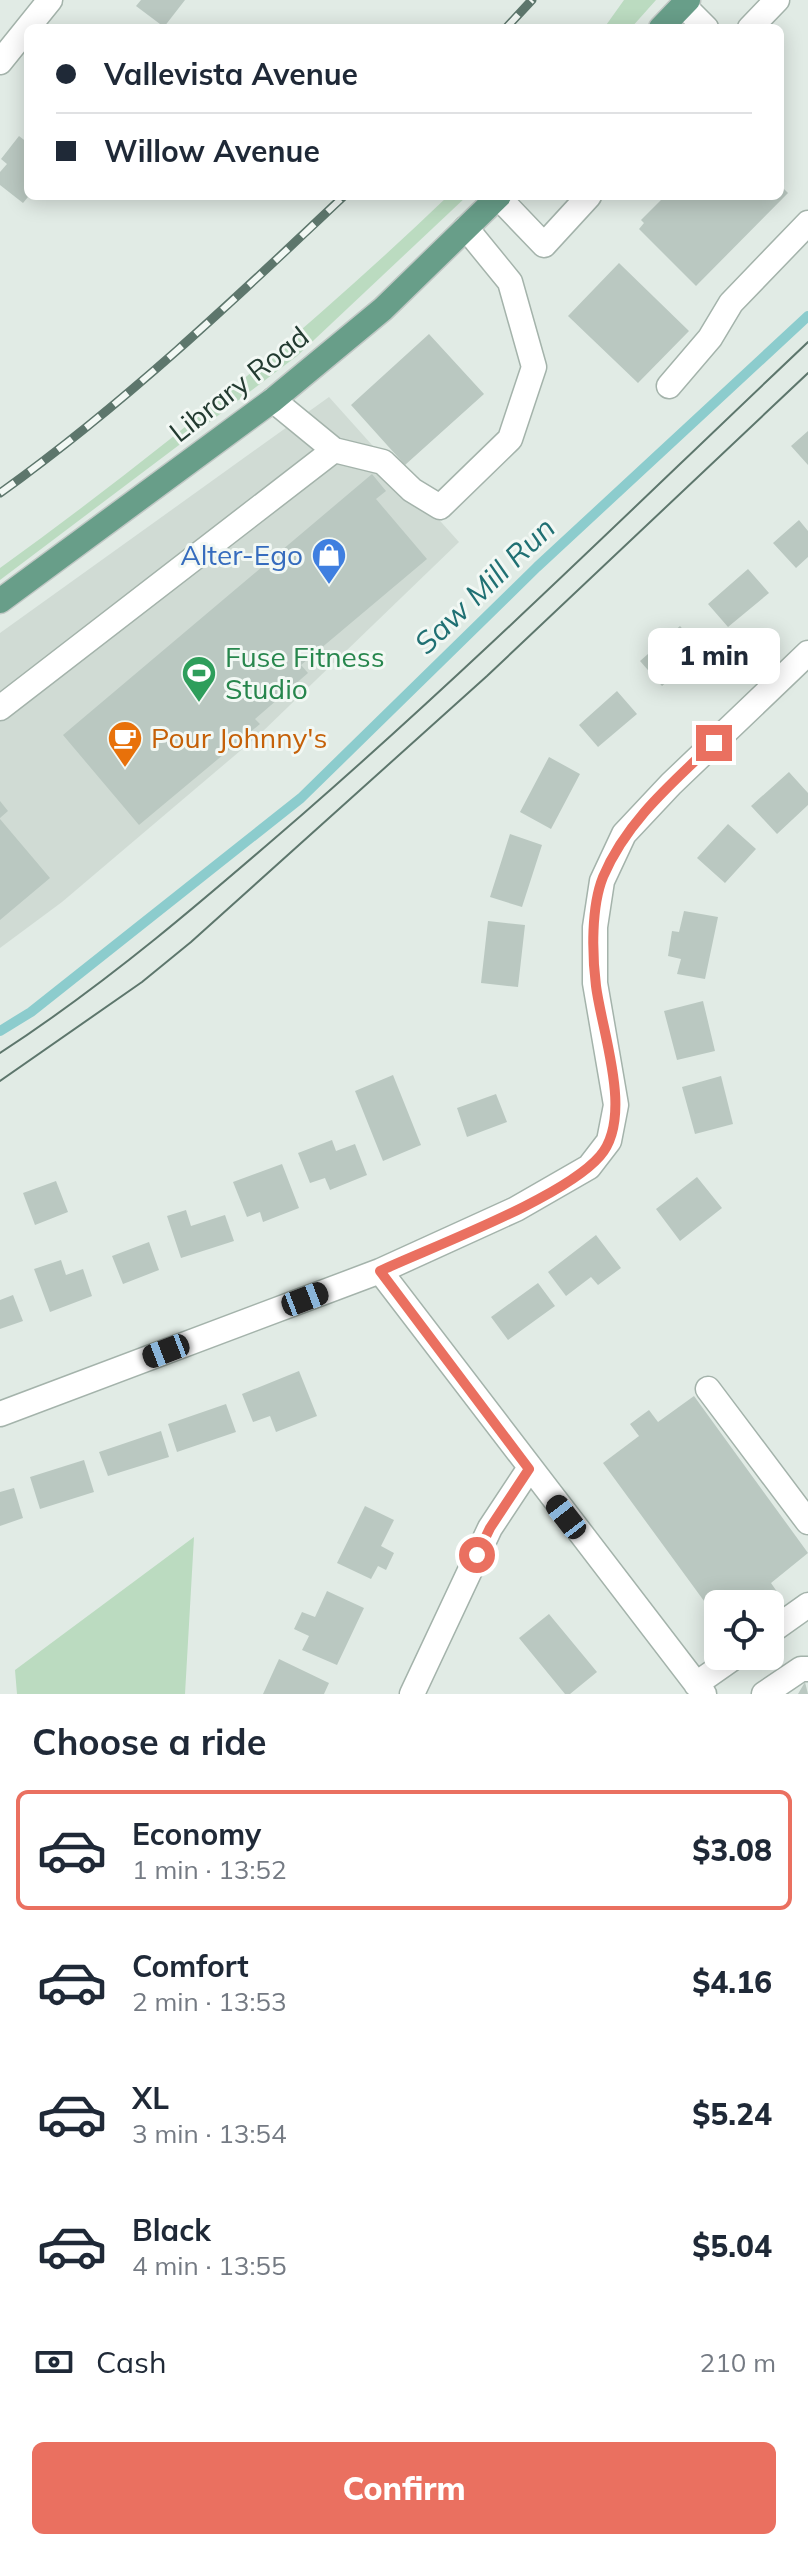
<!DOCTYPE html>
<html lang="en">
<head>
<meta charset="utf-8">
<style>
	:root { --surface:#fff; --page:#f2f2f3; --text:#1f2937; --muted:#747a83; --line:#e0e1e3; --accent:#ea7060 }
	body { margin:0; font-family:Mulish,sans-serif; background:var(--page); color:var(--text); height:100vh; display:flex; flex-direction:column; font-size:30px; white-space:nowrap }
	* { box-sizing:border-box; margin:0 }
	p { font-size:26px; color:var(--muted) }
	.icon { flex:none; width:44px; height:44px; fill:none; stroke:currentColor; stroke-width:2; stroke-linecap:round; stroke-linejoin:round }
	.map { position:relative; height:1694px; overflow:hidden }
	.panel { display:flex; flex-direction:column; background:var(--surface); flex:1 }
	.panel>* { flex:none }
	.top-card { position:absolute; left:24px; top:24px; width:760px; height:176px; border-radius:12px; box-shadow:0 4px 20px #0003; display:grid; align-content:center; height:176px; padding:0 32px; background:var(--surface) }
	.fabs { position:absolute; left:704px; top:1590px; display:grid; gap:16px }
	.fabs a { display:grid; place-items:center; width:80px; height:80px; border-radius:12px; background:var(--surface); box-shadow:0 4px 20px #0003; font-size:40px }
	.end { position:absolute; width:36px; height:36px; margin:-18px; border:10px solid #ea7060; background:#fff; box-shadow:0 0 0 4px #fff }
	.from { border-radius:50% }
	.bubble { position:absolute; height:56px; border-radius:12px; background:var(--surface); box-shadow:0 4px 20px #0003; font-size:26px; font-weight:800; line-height:56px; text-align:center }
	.car { position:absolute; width:24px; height:48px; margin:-24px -12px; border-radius:10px; box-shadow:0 0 6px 2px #0007; background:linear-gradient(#222 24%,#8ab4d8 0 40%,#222 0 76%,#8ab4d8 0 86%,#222 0) }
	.top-card b { display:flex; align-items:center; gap:28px; height:76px; font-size:30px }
	.top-card b+b { border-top:2px solid var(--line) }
	.top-card i { width:20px; height:20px; background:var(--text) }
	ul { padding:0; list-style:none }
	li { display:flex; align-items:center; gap:24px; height:120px; margin:0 16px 12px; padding:0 16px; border:4px solid transparent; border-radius:12px }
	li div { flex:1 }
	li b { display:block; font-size:30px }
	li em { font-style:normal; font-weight:800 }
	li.active { border-color:var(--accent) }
	li>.icon { width:72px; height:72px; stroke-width:1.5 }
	h2 { padding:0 32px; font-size:36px; line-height:96px }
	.pay { display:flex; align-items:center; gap:20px; height:88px; padding:0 32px; font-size:30px }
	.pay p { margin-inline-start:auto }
	.cta { display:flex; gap:16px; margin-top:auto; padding:16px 32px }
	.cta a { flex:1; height:92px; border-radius:12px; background:var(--accent); color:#fff; font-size:32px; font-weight:800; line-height:92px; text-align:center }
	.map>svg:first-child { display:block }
	.built { fill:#d0dbd4 }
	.green { fill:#bbdbc0 }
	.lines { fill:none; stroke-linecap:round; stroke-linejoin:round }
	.stream { stroke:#8ccccd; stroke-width:10 }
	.building { fill:#bac8c1 }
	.minor-casing { stroke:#a4b3ab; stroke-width:27 }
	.major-casing { stroke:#c1c8c5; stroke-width:27 }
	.minor { stroke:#fff; stroke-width:24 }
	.major { stroke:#689e89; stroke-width:24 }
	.tram { stroke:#5d766c; stroke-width:2 }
	.rail-casing { stroke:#5d766c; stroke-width:9 }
	.rail { stroke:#f2f8f4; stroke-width:6; stroke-dasharray:18; stroke-linecap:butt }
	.route { stroke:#ea7060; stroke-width:10 }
	.labels { text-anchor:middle; stroke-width:6; stroke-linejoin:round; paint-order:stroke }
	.street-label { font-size:28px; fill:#233b31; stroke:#f2f8f4 }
	.shop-label { font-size:28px; fill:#366cbe; stroke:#f2f8f4; text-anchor:end }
	.leisure-label { font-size:28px; fill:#27864d; stroke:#f2f8f4; text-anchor:start }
	.food-label { font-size:28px; fill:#c56008; stroke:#f2f8f4; text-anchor:start }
	.water-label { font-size:30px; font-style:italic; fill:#207073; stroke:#f2f8f4 }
</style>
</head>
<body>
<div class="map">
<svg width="808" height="1694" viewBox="0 0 808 1694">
	<rect width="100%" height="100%" fill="#e1ebe5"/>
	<path class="built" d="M329,397L459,542L260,734L62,902L0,948V633Z"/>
	<path class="green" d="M624,0H656L631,28H604Z
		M448,196H467L297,356L0,580V568C158,454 307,331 448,196Z
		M194,1537L185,1694H17L15,1670Z"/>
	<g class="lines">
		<path class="stream" d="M0,1031L31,1012L301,798L537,567L808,316"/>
	</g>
	<path class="building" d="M141,0H185L164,27L136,6Z
		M19,136L28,143V197L23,203L0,185V172L7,164L1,159Z
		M780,185L788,193L696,286L639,229L644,223L641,220L665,196H780Z
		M619,263L689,331L638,383L568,316Z
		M429,334L484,394L405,465L351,405Z
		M808,431V465L791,446Z
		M372,474L386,491L376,499L427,559L301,665L308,673L255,719L260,724L139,825L63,735Z
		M799,520L808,531V557L796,568L773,543Z
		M748,569L769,593L728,627L708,604Z
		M680,626L702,651L662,686L640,661Z
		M617,691L637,714L598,747L579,725Z
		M549,757L580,774L551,829L520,812Z
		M789,772L808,793V805L777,834L751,806Z
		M0,801L8,811L0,818Z
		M0,819L50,878L0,920Z
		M728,824L756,849L725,883L697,858Z
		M510,834L542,845L522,907L490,897Z
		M684,911L718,917L705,979L677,974L681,959L668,956L672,931L679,932Z
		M488,921L525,925L518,987L481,983Z
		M703,1001L715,1051L677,1060L664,1011Z
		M393,1075L421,1145L383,1161L355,1091Z
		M721,1076L733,1124L695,1134L682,1087Z
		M496,1094L507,1122L467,1137L457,1108Z
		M332,1140L336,1151L355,1144L367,1175L330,1190L325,1178L310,1183L298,1153Z
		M282,1164L299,1208L263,1222L260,1212L247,1217L233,1182Z
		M697,1177L722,1208L680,1241L656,1209Z
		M56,1181L68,1212L35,1225L23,1193Z
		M186,1210L191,1226L225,1215L234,1241L181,1258L167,1216Z
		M596,1235L621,1268L598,1285L591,1277L566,1296L548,1272Z
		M149,1242L159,1270L123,1284L112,1256Z
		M61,1260L66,1275L83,1269L92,1296L50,1312L34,1269Z
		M538,1283L555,1306L508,1340L491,1317Z
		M13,1295L23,1321L0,1329V1300Z
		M299,1371L317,1416L276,1432L270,1416L253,1422L242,1394Z
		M694,1396L808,1553L771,1583L780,1596L770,1604H762L752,1591L733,1604H718L715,1616L603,1463L639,1436L630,1424L649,1410L658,1422Z
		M226,1404L236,1432L177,1452L168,1424Z
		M161,1431L169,1457L108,1476L99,1452Z
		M84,1460L94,1492L40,1509L30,1477Z
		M14,1488L23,1518L0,1526V1492Z
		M365,1506L394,1520L381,1546L394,1553L386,1570L378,1566L371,1579L337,1563Z
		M327,1591L364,1608L337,1665L302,1650L309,1636L294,1629L302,1612L315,1617Z
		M549,1614L597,1672L570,1694H565L519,1638Z
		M279,1659L329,1683L324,1694H263Z
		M805,1682L808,1694H798Z"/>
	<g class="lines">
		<g class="minor-casing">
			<path id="minor" d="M683,5L706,28
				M750,28L777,0
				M0,62L50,0
				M498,197L544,245L589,196
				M669,386L710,338L731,303L808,223
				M273,400L334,450L383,462L412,490L440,507L510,439L534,367L510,282L466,228
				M0,708L334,450
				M380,1271L704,1694
				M708,1389L808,1522
				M0,1414L380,1271L516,1209L589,1167L609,1141L616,1105L595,983V927L602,881L624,834L671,784L808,653
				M770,1632L808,1605
				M696,1684L736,1656
				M412,1694L490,1528L529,1469
				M764,1694L801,1669H808"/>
		</g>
		<g class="major-casing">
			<path id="major" d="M661,28L688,0
				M0,601L273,400L383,309L499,196"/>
		</g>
		<use href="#minor" class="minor"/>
		<use href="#major" class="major"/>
		<path class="tram" d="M0,1053C109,982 206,898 304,813C477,662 641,500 808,342
			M0,1081L142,982L191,942L487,676L808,373"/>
		<g class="rail-casing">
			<path id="rail" d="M506,28L532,0
				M0,493C123,405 234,300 344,196"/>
		</g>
		<use href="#rail" class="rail"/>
	</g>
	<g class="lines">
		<path class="route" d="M477,1555L490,1528L529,1469L380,1271C434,1246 564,1198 600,1156C634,1117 602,1033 596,986C592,954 591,907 603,877C626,822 671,784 714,743"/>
	</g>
	<defs>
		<g id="shop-pin" transform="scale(1.8)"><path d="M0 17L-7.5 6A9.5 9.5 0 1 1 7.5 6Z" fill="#3f7fe0" stroke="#f2f8f4"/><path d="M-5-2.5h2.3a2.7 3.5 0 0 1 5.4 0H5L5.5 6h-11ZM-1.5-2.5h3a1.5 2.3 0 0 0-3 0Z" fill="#fff"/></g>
		<g id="stadium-pin" transform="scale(1.8)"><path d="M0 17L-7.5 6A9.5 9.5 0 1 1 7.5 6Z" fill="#2e9e5b" stroke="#f2f8f4"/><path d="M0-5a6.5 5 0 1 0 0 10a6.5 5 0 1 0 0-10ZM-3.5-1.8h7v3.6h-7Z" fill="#fff"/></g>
		<g id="cafe-pin" transform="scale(1.8)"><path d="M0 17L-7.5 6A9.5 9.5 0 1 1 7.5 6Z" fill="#e8710a" stroke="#f2f8f4"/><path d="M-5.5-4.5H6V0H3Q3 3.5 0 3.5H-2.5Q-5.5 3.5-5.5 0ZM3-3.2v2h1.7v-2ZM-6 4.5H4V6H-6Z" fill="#fff"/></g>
	</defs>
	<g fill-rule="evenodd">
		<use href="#shop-pin" x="329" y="555"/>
		<use href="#stadium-pin" x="199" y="673"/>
		<use href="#cafe-pin" x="125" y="738"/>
	</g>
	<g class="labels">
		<g class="street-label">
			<text transform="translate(239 384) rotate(-38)" y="10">Library Road</text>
		</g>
		<g class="shop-label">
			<text x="303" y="565">Alter-Ego</text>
		</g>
		<g class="leisure-label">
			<text x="225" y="667">Fuse Fitness<tspan x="225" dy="32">Studio</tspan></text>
		</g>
		<g class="food-label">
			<text x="151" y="748">Pour Johnny's</text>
		</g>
		<g class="water-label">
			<text transform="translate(485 586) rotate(-44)" y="10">Saw Mill Run</text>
		</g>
	</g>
</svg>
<div class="fabs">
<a><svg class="icon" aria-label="locate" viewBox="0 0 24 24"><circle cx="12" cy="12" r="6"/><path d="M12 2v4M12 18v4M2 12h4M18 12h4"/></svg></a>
</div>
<i class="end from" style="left:477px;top:1555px"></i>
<i class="end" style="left:714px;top:743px"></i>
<div class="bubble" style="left:648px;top:628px;width:132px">1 min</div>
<i class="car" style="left:305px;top:1299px;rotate:69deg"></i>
<i class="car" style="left:166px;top:1351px;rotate:249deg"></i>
<i class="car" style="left:566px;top:1517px;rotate:322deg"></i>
<div class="top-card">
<b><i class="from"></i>Vallevista Avenue</b>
<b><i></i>Willow Avenue</b>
</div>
</div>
<section class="panel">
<h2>Choose a ride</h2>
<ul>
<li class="active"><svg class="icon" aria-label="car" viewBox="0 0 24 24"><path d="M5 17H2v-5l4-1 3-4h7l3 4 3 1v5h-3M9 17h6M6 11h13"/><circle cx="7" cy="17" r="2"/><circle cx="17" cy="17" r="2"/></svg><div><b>Economy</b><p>1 min · 13:52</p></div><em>$3.08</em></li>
<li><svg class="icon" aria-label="car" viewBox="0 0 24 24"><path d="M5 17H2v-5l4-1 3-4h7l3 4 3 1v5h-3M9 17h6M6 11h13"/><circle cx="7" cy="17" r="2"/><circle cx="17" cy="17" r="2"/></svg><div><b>Comfort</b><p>2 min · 13:53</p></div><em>$4.16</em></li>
<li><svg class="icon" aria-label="car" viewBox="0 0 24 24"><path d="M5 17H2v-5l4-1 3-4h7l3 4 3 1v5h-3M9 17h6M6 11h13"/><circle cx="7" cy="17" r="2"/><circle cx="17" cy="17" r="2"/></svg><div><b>XL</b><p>3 min · 13:54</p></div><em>$5.24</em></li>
<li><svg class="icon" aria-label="car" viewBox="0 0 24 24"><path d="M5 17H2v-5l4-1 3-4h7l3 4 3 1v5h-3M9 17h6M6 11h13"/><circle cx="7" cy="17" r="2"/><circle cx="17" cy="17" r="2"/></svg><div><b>Black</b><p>4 min · 13:55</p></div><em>$5.04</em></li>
</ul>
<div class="pay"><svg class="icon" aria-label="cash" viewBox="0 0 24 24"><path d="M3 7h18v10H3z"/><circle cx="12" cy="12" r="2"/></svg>Cash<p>210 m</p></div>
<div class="cta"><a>Confirm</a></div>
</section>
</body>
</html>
